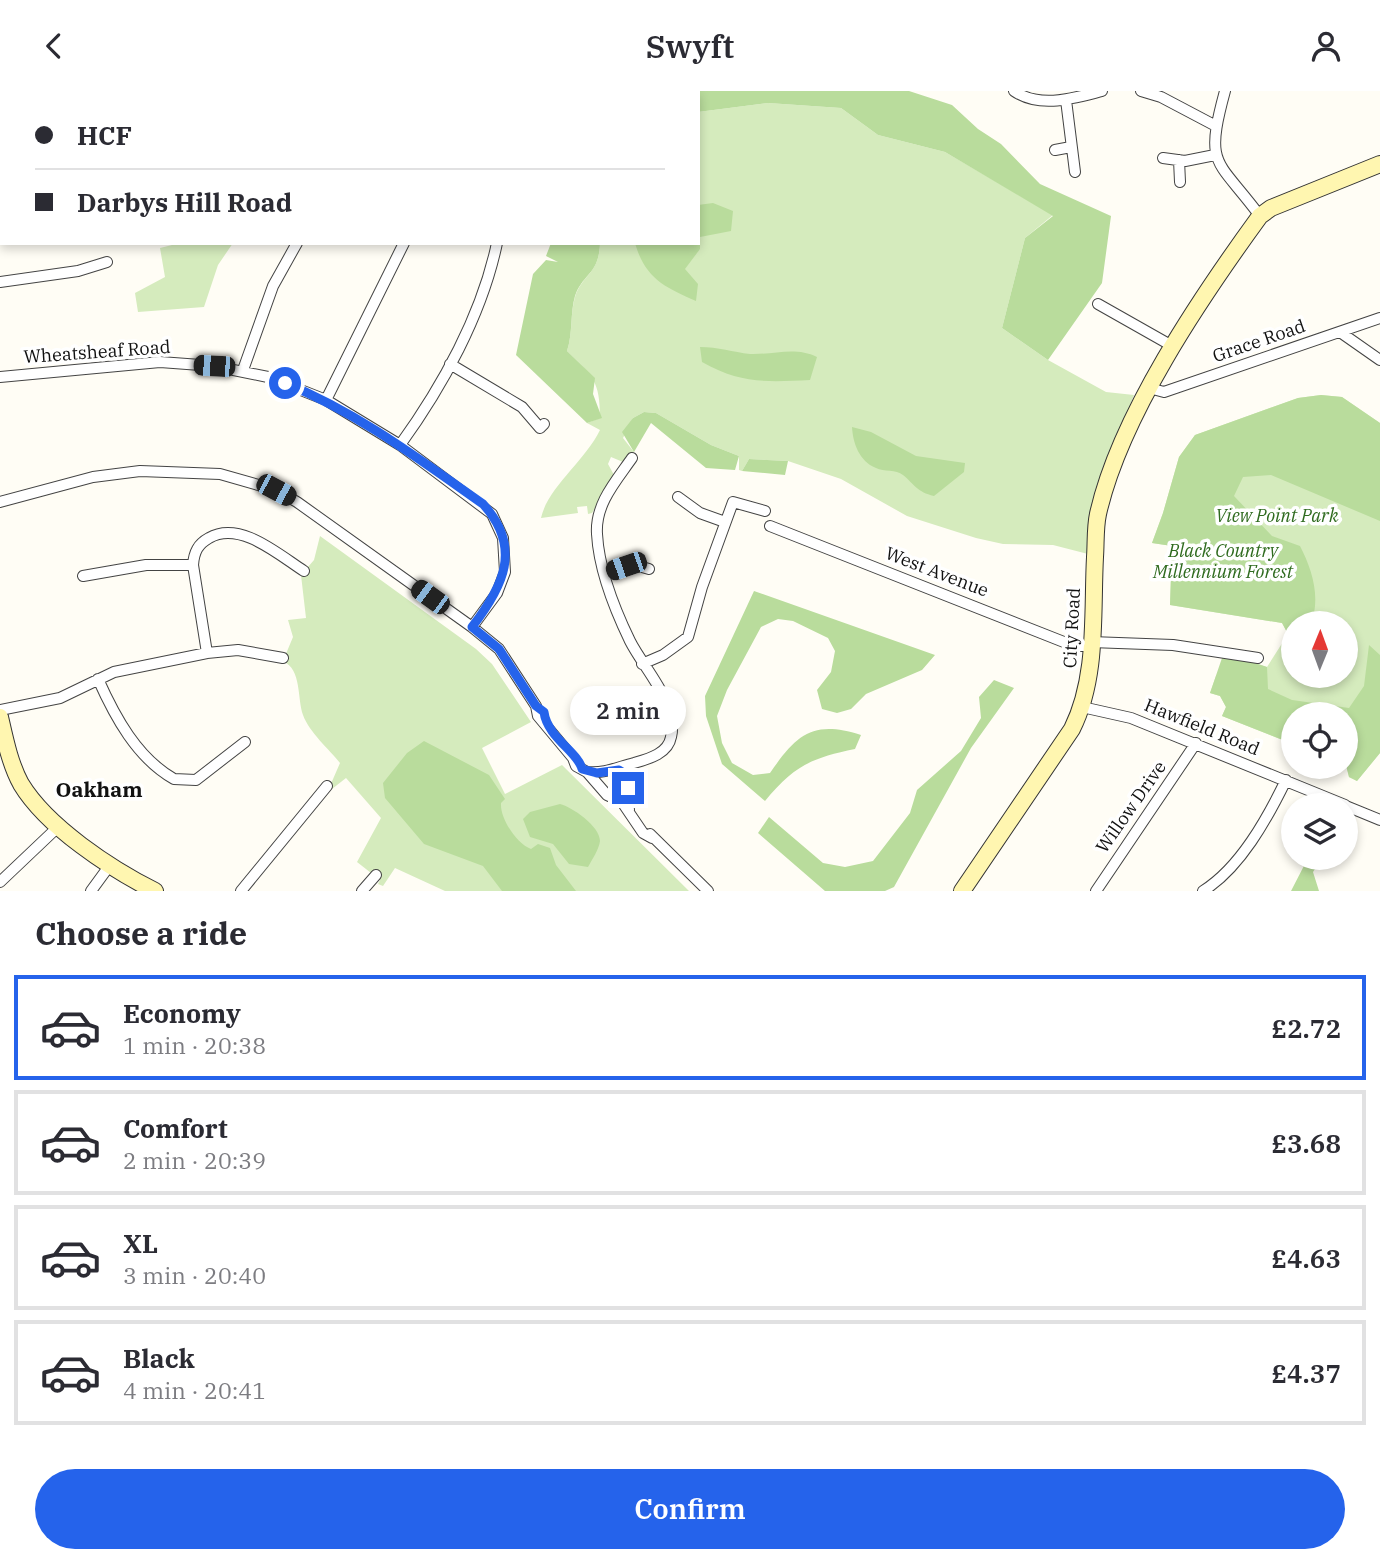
<!DOCTYPE html>
<html lang="en">
<head>
<meta charset="utf-8">
<style>
	:root { --surface:#fff; --page:#f7f7f7; --text:#2b2b33; --muted:#7c7c81; --line:#e1e1e2; --accent:#2563eb }
	body { margin:0; font-family:"IBM Plex Serif",serif; background:var(--page); color:var(--text); height:100vh; display:flex; flex-direction:column; font-size:26px; white-space:nowrap }
	* { box-sizing:border-box; margin:0 }
	p { font-size:23px; color:var(--muted) }
	.icon { flex:none; width:38px; height:38px; fill:none; stroke:currentColor; stroke-width:2; stroke-linecap:round; stroke-linejoin:round }
	.map { position:relative; height:800px; overflow:hidden }
	.panel { display:flex; flex-direction:column; background:var(--surface); flex:1 }
	.panel>* { flex:none }
	.banner { position:absolute; left:0px; top:0px; width:700px; height:154px; box-shadow:0 4px 10px #0003; display:grid; align-content:center; height:154px; padding:0 35px; background:var(--surface) }
	.needle { width:46px; rotate:1deg }
	.tools { position:absolute; left:1281px; top:520px; display:grid; gap:14px }
	.tools a { display:grid; place-items:center; width:77px; height:77px; border-radius:50%; background:var(--surface); box-shadow:0 4px 10px #0003; font-size:35px }
	.end { position:absolute; width:32px; height:32px; margin:-16px; border:9px solid #2563eb; background:#fff; box-shadow:0 0 0 4px #fff }
	.from { border-radius:50% }
	.bubble { position:absolute; height:49px; border-radius:24px; background:var(--surface); box-shadow:0 4px 10px #0003; font-size:23px; font-weight:600; line-height:49px; text-align:center }
	.car { position:absolute; width:21px; height:42px; margin:-21px -10px; border-radius:9px; box-shadow:0 0 5px 2px #0007; background:linear-gradient(#222 24%,#8ab4d8 0 40%,#222 0 76%,#8ab4d8 0 86%,#222 0) }
	.banner b { display:flex; align-items:center; gap:24px; height:66px; font-size:26px }
	.banner b+b { border-top:2px solid var(--line) }
	.banner i { width:18px; height:18px; background:var(--text) }
	ul { padding:0; list-style:none }
	li { display:flex; align-items:center; gap:21px; height:105px; margin:0 14px 10px; padding:0 21px; border:4px solid var(--line); border-radius:0px }
	li div { flex:1 }
	li b { display:block; font-size:26px }
	li em { font-style:normal; font-weight:600 }
	li.selected { border-color:var(--accent) }
	li>.icon { width:63px; height:63px; stroke-width:1.5 }
	h2 { padding:0 35px; font-size:32px; line-height:84px }
	.cta { display:flex; gap:14px; margin-top:auto; padding:14px 35px }
	.cta a { flex:1; height:80px; border-radius:42px; background:var(--accent); color:#fff; font-size:28px; font-weight:600; line-height:80px; text-align:center }
	header { display:flex; justify-content:space-between; align-items:center; height:91px; padding:0 35px; background:var(--surface); font-size:32px; font-weight:600 }
	.map>svg:first-child { display:block }
	.green { fill:#d5ebbd; fill-rule:evenodd }
	.forest { fill:#b9dc9c }
	.lines { fill:none; stroke-linecap:round; stroke-linejoin:round }
	.street-casing { stroke:#444; stroke-width:12 }
	.secondary-casing { stroke:#333; stroke-width:18 }
	.street { stroke:#fff; stroke-width:10 }
	.secondary { stroke:#fff6b0; stroke-width:16 }
	.route { stroke:#2563eb; stroke-width:9 }
	.labels { text-anchor:middle; stroke-width:7; stroke-linejoin:round; paint-order:stroke }
	.street-label { font-size:18px; fill:#111; stroke:#fff }
	.park-label { font-size:18px; font-style:italic; fill:#2f6b1f; stroke:#fff }
	.quarter-label { font-size:21px; font-weight:bold; fill:#111; stroke:#fff }
</style>
</head>
<body>
<header><svg class="icon" aria-label="back" viewBox="0 0 24 24"><path d="M15 5l-7 7 7 7"/></svg>Swyft<svg class="icon" aria-label="person" viewBox="0 0 24 24"><circle cx="12" cy="8" r="4"/><path d="M4 21q1-7 8-7t8 7"/></svg></header>
<div class="map">
<svg width="1380" height="800" viewBox="0 0 1380 800">
	<rect width="100%" height="100%" fill="#fffdf5"/>
	<path class="green" d="M768,12L841,17L878,44L945,61L1053,124L1025,147L1002,237L1048,269L1106,301L1134,304L1121,338L1088,463L1053,454L1003,453L976,447L907,425L841,388L788,370L749,368L742,380L739,379V365L711,354L656,322L644,321L633,327L623,347L634,361L623,371L611,366L608,373L614,384L592,422L588,423L587,415L577,416L578,422L541,427C548,396 585,370 600,339L587,332L600,327C600,290 593,285 567,260C573,242 570,223 575,206C583,182 599,184 600,152H698V21Z
		M180,152H233L218,174L204,216L138,221L135,202L165,186L160,157Z
		M1321,304L1342,306L1380,332V662L1357,690L1349,686L1346,674V623H1293V653L1222,625L1226,616L1220,605L1210,602L1216,585L1246,569L1267,576L1288,543L1282,532L1170,514L1172,455L1152,452L1163,422L1179,366L1195,344L1298,307ZM1293,532H1346V584H1293Z
		M320,445L476,558L492,573L531,631L482,657L505,703L562,674L689,800H445L395,777L383,795L378,793L380,789L357,771L381,727L346,687L332,698L330,695L340,672C329,658 309,641 303,624C297,607 302,579 283,570L293,546L288,529L306,527L301,484L314,469Z"/>
	<path class="forest" d="M589,0H909L952,14L978,38L1001,53L1040,93L1111,125L1102,192L1048,269L1002,237L1025,147L1053,125L945,61L878,44L841,17L768,12L698,21V2Z
		M713,112L733,120L731,140L700,146V158L685,178L698,193L696,210C664,196 645,187 635,152H698V114Z
		M551,152H600C599,184 583,182 575,205C570,222 573,242 567,260L595,287L593,303L602,327L587,332L516,264L533,183L546,169L558,171L546,165Z
		M700,256C718,256 733,261 750,263C773,264 795,255 817,266L810,289C767,291 741,293 702,271Z
		M1321,304L1342,306L1380,332V430L1271,384L1243,386L1234,405L1272,445L1300,455C1312,478 1321,507 1311,532H1293V541L1288,543L1282,532L1170,514L1172,455L1152,452L1163,422L1179,366L1195,344L1298,307Z
		M644,321L656,322L711,354L739,365L735,379L706,377L651,332L634,361L622,341L633,327Z
		M852,336L871,341L916,365L965,372L964,381L934,405C917,401 915,394 903,384C896,378 884,381 876,377C859,370 853,352 852,336Z
		M749,368L788,370L785,384L742,380Z
		M754,500L935,564L922,579L866,603L851,618L837,622L822,618L817,599L831,581L835,560L828,547L793,530L778,528L761,536L727,599L717,625L722,652L732,672L753,684L770,682C797,643 813,629 861,644L855,658C811,667 794,675 765,710L722,673L706,625L705,605Z
		M1369,554L1380,564V662L1357,690L1349,686L1346,674V623H1293V653L1222,625L1226,616L1220,605L1210,602L1222,567L1246,569L1267,576L1268,598L1292,609L1349,617L1364,595Z
		M994,589L1014,597L971,657L894,796L885,800H825L758,742L769,726L823,772L845,776L873,770L910,722L917,699L961,660L981,627L979,606Z
		M424,650L489,684L505,708L501,712C500,728 517,753 531,758L538,753L550,757L556,774L576,800H502L483,775L424,753L385,707L383,692L407,662Z
		M560,713C572,716 600,735 600,750C599,758 592,769 588,776L569,773L553,753L530,746L523,728L530,721Z
		M1308,767H1322L1313,781L1319,800H1291Z"/>
	<g class="lines">
		<g class="street-casing">
			<path id="street" d="M19,0V2
				M513,0V2
				M1014,0C1040,18 1074,7 1102,0
				M1141,0L1161,6L1216,35
				M1225,0C1204,77 1217,67 1260,125
				M343,2V0
				M431,2V0
				M1066,9L1075,81
				M0,35H2
				M1055,59L1071,56
				M1163,67L1185,70L1215,64
				M1179,69L1180,91
				M0,191L78,180L107,171
				M1098,213L1174,256
				M1340,241L1380,269
				M450,273L522,316L540,337L544,333
				M243,279L273,195L297,152
				M0,286L160,271L214,275L268,286L326,309L400,354L492,423L503,447L505,481L497,502L472,536
				M1149,297L1164,301L1380,227
				M326,309L404,152
				M400,354C442,296 482,224 497,152
				M678,406L700,422L725,431
				M0,411L93,386L140,380L220,383L276,399L297,411L472,536L499,558L536,615L538,625L573,667L576,675L587,681L607,704L622,711L643,742L652,747
				M770,435L1074,555H1091
				M604,482L635,474L649,478
				M83,485L146,474H193
				M1091,551L1173,554L1258,567
				M207,562L193,474C194,461 198,453 209,447C240,429 279,464 304,480
				M642,573L663,564L688,546L702,496L733,411L765,420
				M98,588C115,626 137,667 174,688L196,689L245,651
				M1082,616L1131,627L1345,714
				M0,619L60,607L114,581L207,562L238,559L283,567
				M614,678C635,683 627,703 629,719
				M587,681C604,683 618,676 634,672C648,668 668,663 671,646C679,613 644,578 630,550C614,517 599,480 597,443C595,413 616,390 632,367
				M1346,715L1380,729
				M650,743L708,800
				M0,791L59,735
				M91,800L110,774
				M241,800L327,695
				M362,800L376,784
				M1096,800L1196,652
				M1203,800C1240,777 1267,728 1286,689"/>
		</g>
		<g class="secondary-casing">
			<path id="secondary" d="M187,0L188,2
				M0,123H2
				M0,626C5,648 10,673 21,693C47,736 111,778 155,800
				M962,800L1072,638C1098,586 1092,522 1095,466C1096,452 1095,437 1098,423C1120,325 1201,206 1260,125L1271,117L1380,73"/>
		</g>
		<use href="#street" class="street"/>
		<use href="#secondary" class="secondary"/>
	</g>
	<g class="lines">
		<path class="route" d="M285,292C358,322 419,368 483,413C523,457 503,496 472,536L499,558L536,615L544,621C547,646 579,662 582,678L597,682L619,679L627,684L628,697"/>
	</g>
	<g class="labels">
		<g class="street-label">
			<text transform="translate(1259 250) rotate(-19)" y="6">Grace Road</text>
			<text transform="translate(97 261) rotate(-4)" y="6">Wheatsheaf Road</text>
			<text transform="translate(937 481) rotate(21)" y="6">West Avenue</text>
			<text transform="translate(1072 537) rotate(-87)" y="6">City Road</text>
			<text transform="translate(1202 636) rotate(22)" y="6">Hawfield Road</text>
			<text transform="translate(1131 716) rotate(-55)" y="6">Willow Drive</text>
		</g>
		<g class="park-label">
			<text x="1277" y="431">View Point Park</text>
			<text x="1223" y="466">Black Country<tspan x="1223" dy="21">Millennium Forest</tspan></text>
		</g>
		<g class="quarter-label">
			<text x="99" y="706">Oakham</text>
		</g>
	</g>
</svg>
<div class="tools">
<a><svg class="needle" viewBox="-14 -14 28 28"><path d="M0-13l5 13h-10z" fill="#e53935"/><path d="M0 13l5-13h-10z" fill="#7c7c81"/></svg></a>
<a><svg class="icon" aria-label="locate" viewBox="0 0 24 24"><circle cx="12" cy="12" r="6"/><path d="M12 2v4M12 18v4M2 12h4M18 12h4"/></svg></a>
<a><svg class="icon" aria-label="layers" viewBox="0 0 24 24"><path d="M12 4l9 5-9 5-9-5zM3 14l9 5 9-5"/></svg></a>
</div>
<i class="end from" style="left:285px;top:292px"></i>
<i class="end" style="left:628px;top:697px"></i>
<div class="bubble" style="left:570px;top:595px;width:116px">2 min</div>
<i class="car" style="left:214px;top:275px;rotate:273deg"></i>
<i class="car" style="left:276px;top:399px;rotate:118deg"></i>
<i class="car" style="left:626px;top:475px;rotate:251deg"></i>
<i class="car" style="left:430px;top:506px;rotate:306deg"></i>
<div class="banner">
<b><i class="from"></i>HCF</b>
<b><i></i>Darbys Hill Road</b>
</div>
</div>
<section class="panel">
<h2>Choose a ride</h2>
<ul>
<li class="selected"><svg class="icon" aria-label="car" viewBox="0 0 24 24"><path d="M5 17H2v-5l4-1 3-4h7l3 4 3 1v5h-3M9 17h6M6 11h13"/><circle cx="7" cy="17" r="2"/><circle cx="17" cy="17" r="2"/></svg><div><b>Economy</b><p>1 min · 20:38</p></div><em>£2.72</em></li>
<li><svg class="icon" aria-label="car" viewBox="0 0 24 24"><path d="M5 17H2v-5l4-1 3-4h7l3 4 3 1v5h-3M9 17h6M6 11h13"/><circle cx="7" cy="17" r="2"/><circle cx="17" cy="17" r="2"/></svg><div><b>Comfort</b><p>2 min · 20:39</p></div><em>£3.68</em></li>
<li><svg class="icon" aria-label="car" viewBox="0 0 24 24"><path d="M5 17H2v-5l4-1 3-4h7l3 4 3 1v5h-3M9 17h6M6 11h13"/><circle cx="7" cy="17" r="2"/><circle cx="17" cy="17" r="2"/></svg><div><b>XL</b><p>3 min · 20:40</p></div><em>£4.63</em></li>
<li><svg class="icon" aria-label="car" viewBox="0 0 24 24"><path d="M5 17H2v-5l4-1 3-4h7l3 4 3 1v5h-3M9 17h6M6 11h13"/><circle cx="7" cy="17" r="2"/><circle cx="17" cy="17" r="2"/></svg><div><b>Black</b><p>4 min · 20:41</p></div><em>£4.37</em></li>
</ul>
<div class="cta"><a>Confirm</a></div>
</section>
</body>
</html>
